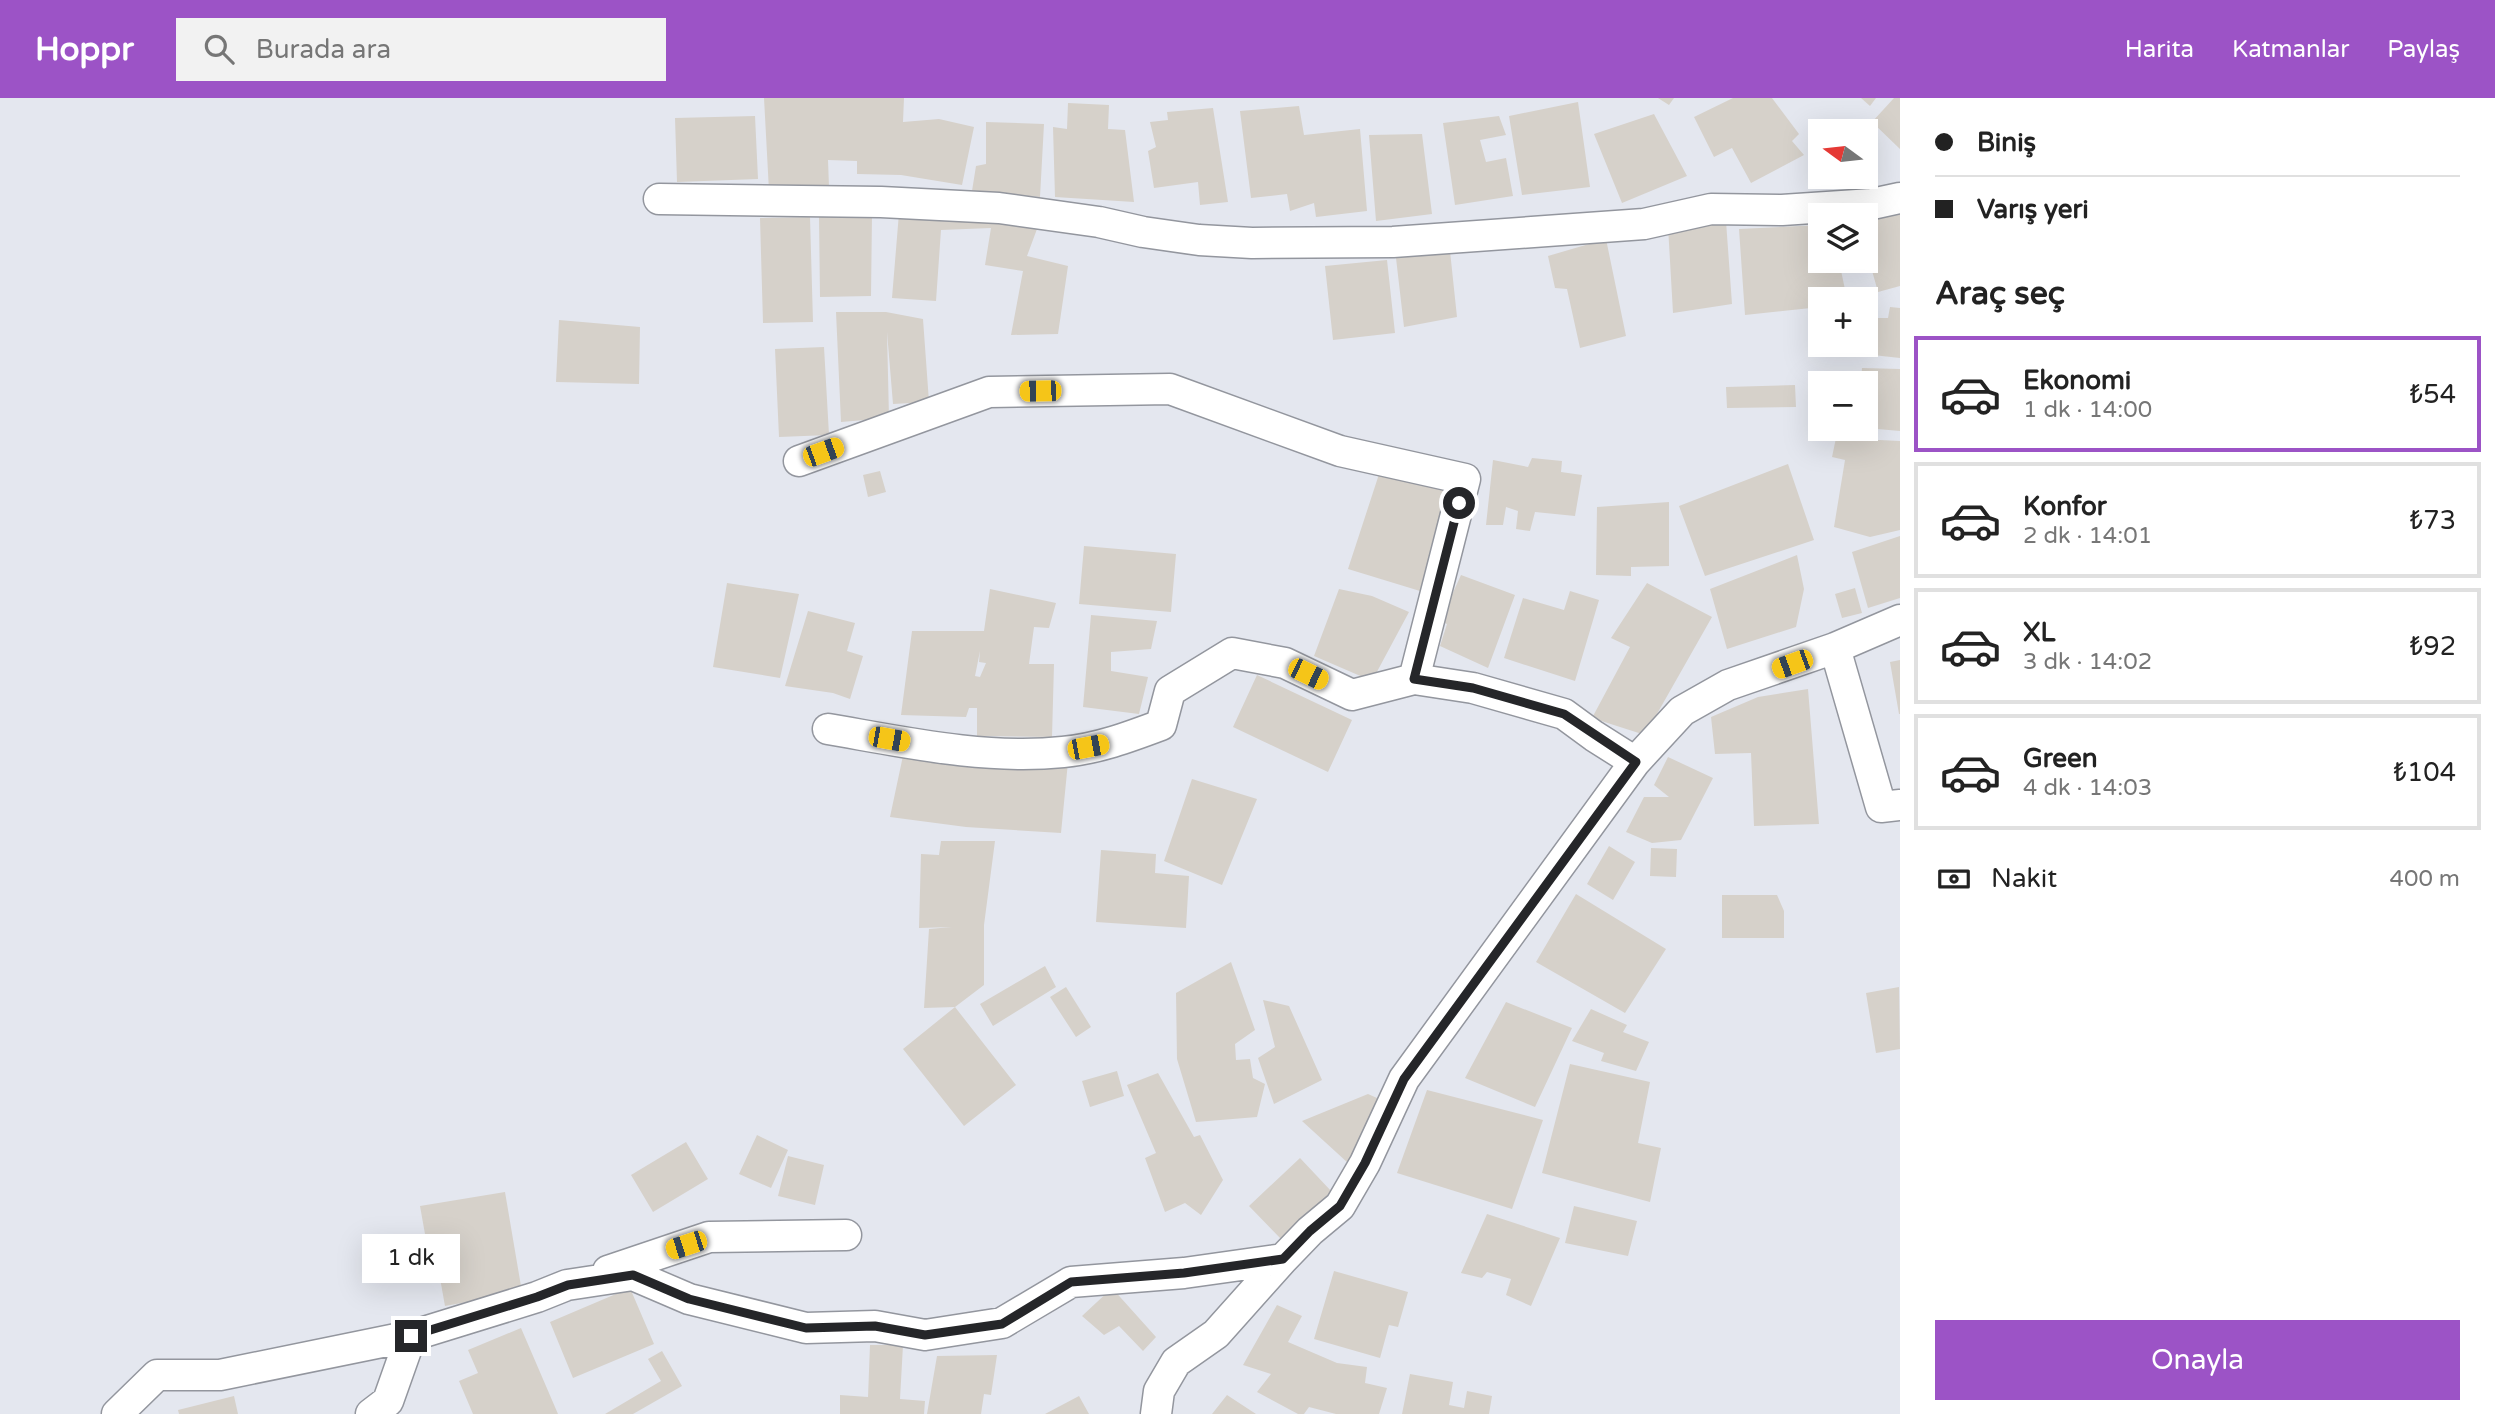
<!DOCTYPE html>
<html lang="tr">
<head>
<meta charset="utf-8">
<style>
	:root { --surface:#fff; --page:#f2f2f2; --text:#222; --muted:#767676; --line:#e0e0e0; --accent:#9c53c6 }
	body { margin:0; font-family:"Varela Round",sans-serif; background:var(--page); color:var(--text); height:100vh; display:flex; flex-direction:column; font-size:26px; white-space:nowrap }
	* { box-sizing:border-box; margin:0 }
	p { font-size:23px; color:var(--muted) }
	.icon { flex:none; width:38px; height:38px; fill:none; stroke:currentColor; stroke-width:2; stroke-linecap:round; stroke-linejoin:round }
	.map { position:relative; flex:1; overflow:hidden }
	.details { display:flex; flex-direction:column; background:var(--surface); width:595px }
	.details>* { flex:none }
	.hud { display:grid; align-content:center; height:154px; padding:0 35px; background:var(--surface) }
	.needle { width:46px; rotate:285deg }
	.fabs { position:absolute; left:1808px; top:21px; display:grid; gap:14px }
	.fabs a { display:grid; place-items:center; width:70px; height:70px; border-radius:0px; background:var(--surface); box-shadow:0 7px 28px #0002; font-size:35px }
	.end { position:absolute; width:32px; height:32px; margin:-16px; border:9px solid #252629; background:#fff; box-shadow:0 0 0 4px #fff }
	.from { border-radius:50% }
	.bubble { position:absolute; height:49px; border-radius:0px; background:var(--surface); box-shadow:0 7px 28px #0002; font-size:23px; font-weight:600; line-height:49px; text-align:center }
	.car { position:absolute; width:21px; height:42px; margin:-21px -10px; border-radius:9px; box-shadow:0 0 5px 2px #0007; background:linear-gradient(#f5c518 24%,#345 0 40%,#f5c518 0 76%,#345 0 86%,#f5c518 0) }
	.hud b { display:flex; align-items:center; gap:24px; height:66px; font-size:26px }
	.hud b+b { border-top:2px solid var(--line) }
	.hud i { width:18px; height:18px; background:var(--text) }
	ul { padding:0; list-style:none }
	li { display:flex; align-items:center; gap:21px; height:116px; margin:0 14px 10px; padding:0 21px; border:4px solid var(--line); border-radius:0px }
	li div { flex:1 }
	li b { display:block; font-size:26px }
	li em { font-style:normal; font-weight:600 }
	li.current { border-color:var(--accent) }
	li>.icon { width:63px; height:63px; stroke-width:1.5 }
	h2 { padding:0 35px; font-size:32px; line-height:84px }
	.pay { display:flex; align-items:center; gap:18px; height:77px; padding:0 35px; font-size:26px }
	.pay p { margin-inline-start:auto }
	.button { display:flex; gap:14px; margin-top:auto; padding:14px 35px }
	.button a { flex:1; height:80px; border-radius:0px; background:var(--accent); color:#fff; font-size:28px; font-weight:600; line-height:80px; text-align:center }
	header { display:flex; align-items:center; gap:42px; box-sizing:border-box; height:98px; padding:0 35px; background:var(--accent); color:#fff }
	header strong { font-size:33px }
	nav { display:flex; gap:38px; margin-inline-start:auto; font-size:24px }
	.search { width:490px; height:63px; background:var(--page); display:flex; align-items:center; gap:18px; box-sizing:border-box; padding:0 24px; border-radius:0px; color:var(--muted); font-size:26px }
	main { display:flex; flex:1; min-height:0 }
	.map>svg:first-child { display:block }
	.building { fill:#d6d1ca; fill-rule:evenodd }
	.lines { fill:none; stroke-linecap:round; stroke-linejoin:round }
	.minor-casing { stroke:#93969e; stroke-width:33 }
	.minor { stroke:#fff; stroke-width:30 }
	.route { stroke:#252629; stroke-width:9 }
</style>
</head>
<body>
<header>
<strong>Hoppr</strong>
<div class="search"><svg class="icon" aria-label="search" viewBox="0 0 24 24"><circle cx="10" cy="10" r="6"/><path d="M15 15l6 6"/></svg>Burada ara</div>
<nav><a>Harita</a><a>Katmanlar</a><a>Paylaş</a></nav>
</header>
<main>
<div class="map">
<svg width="1900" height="1316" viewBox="0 0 1900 1316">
	<rect width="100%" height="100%" fill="#e4e7ef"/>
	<path class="building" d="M764,0H904L903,24L939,21L974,29L962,87L901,77L857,76V63L828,62L829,89L769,93Z
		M1658,0H1674L1669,7Z
		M1733,0H1772L1799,36L1792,43L1804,57L1751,85L1732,50L1714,59L1694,19Z
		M1861,0H1876L1870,8Z
		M1894,0H1900V51L1872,24Z
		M1578,4L1590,89L1522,97L1509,18Z
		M1068,5L1109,7L1108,31L1125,32L1134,104L1055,99L1053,29L1067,31Z
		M1299,8L1304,37L1360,31L1367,113L1316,119L1314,105L1290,113L1287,96L1251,100L1240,13Z
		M1213,10L1228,104L1200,107L1198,84L1154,90L1148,53L1156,49L1150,24L1168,22L1167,14Z
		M1654,16L1687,78L1622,105L1594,36Z
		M755,18L758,81L677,84L675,20Z
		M1499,18L1506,37L1480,42L1486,64L1506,60L1513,98L1455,107L1443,25Z
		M986,24L1044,26L1040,99L972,93L976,68L986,66Z
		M1422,36L1432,116L1376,123L1369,37Z
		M1900,113V188L1878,194L1866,151V122Z
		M899,115L996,120L1037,131L1027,158L1068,168L1058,236L1011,237L1023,173L985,167L991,130L941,132L936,203L892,200Z
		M872,117L871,198L820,199L819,119Z
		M810,119L813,224L763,225L760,120Z
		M1726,123L1732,206L1673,215L1668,128Z
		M1820,127V163H1839L1847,201H1820V209L1745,217L1739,131Z
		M1606,141L1626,238L1580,250L1567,191L1555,190L1548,158Z
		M1450,153L1457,219L1404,229L1396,160Z
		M1387,162L1395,235L1333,242L1325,168Z
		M1890,209L1900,210V260L1873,257L1878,220H1888Z
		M836,214H886L923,221L929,304L893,306L887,234L889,320L841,324Z
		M559,222L640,229L639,286L556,284Z
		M824,249L829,337L779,339L775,251Z
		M1862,270L1900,271V333L1866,330V285H1861Z
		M1795,287L1796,309L1727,310L1726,289Z
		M1836,340L1900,343V432L1870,439L1834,429L1845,362L1832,359Z
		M1532,360L1562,363L1561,374L1582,377L1575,418L1535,414L1530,433L1516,431L1518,413L1506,409L1503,427H1486L1493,362L1528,369Z
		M1788,366L1814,442L1705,478L1679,408Z
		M1382,367L1459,389L1420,493L1348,471Z
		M880,373L886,394L868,399L863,377Z
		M1669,404V468L1631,469V478L1596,477L1597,409Z
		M1900,438V500L1868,510L1852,454Z
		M1084,448L1176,456L1171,514L1079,506Z
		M1797,457L1804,491L1796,529L1727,551L1710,491Z
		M1461,477L1515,497L1488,570L1440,548L1447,526L1440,523Z
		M727,485L799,496L780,580L713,569Z
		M1647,485L1712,519L1645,637L1592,620L1630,549L1611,540Z
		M1855,490L1862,515L1842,520L1835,496Z
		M990,491L1056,505L1049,530L1034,529L1029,566H1054L1052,639L977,638V610H969L966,619L901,617L912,533H984ZM980,553L979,564L986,565L980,579L975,578Z
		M1339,491L1372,498L1409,514L1372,583L1314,558Z
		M1570,493L1599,502L1575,583L1504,560L1523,500L1564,512Z
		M808,513L855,525L847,553L863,558L850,601L833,595L785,588Z
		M1091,517L1157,523L1151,551L1111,554V573L1148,579L1139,616L1083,609Z
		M1900,562V616H1899L1890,564Z
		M1257,577L1352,622L1328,674L1233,629Z
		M1808,591L1819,726L1754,728L1751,655L1715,656L1711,619L1758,599Z
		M904,653L1068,664L1061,735L966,729L890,719Z
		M1668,659L1713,680L1681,742L1652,745L1626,734L1644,699H1669L1654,687Z
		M1192,681L1257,701L1222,787L1164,763Z
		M941,743H995L984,827V887L955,909L1016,987L964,1028L903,951L955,909L924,910L929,831L952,829L919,830L921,756L939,757Z
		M1609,748L1635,764L1613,802L1587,786Z
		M1651,750L1677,751L1676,779L1650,778Z
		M1101,752L1156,756L1155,775L1189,778L1186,830L1096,824Z
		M1576,796L1666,851L1625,915L1536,864Z
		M1722,797H1777L1784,813V840H1722Z
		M1231,864L1255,932L1235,946L1236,962L1250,961L1253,980L1265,986L1257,1019L1196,1024L1177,961L1176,895Z
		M1045,868L1056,889L993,928L980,906Z
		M1066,889L1091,929L1076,939L1050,899Z
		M1899,889L1900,951L1876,955L1866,895Z
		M1263,902L1289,908L1322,982L1274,1006L1258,960L1275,949Z
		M1506,904L1572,930L1535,1009L1465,980Z
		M1591,911L1627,927L1623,934L1649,944L1636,973L1601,963L1604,955L1572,943Z
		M1570,966L1650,984L1638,1045L1661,1050L1650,1104L1542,1075Z
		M1117,973L1124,998L1090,1009L1082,983Z
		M1158,975L1194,1039L1200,1037L1223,1082L1201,1117L1185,1105L1165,1114L1145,1060L1156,1055L1127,987Z
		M1427,992L1543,1022L1512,1111L1397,1075Z
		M1368,996L1377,1000L1375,1034L1348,1065L1302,1023Z
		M757,1037L788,1052L771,1090L739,1076Z
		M686,1044L708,1081L653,1114L631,1077Z
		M788,1058L824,1067L815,1107L778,1098Z
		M1300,1060L1332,1094L1282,1142L1249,1108Z
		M505,1094L522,1194L445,1208L438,1169L431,1170L420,1108Z
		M1574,1108L1637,1123L1628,1158L1565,1145Z
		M1487,1116L1560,1140L1531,1208L1506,1197L1511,1181L1487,1174L1482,1180L1461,1175Z
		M1334,1173L1408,1194L1398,1229L1389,1227L1380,1260L1314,1241Z
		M630,1190L654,1246L573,1280L550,1224Z
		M1112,1190L1156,1239L1143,1253L1119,1228L1104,1237L1082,1218Z
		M1277,1207L1302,1218L1288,1244L1337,1265L1367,1269L1365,1285L1387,1290L1379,1316H1336L1309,1309L1304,1316H1298L1257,1294L1271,1276L1243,1267Z
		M521,1230L558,1316H473L459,1283L478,1275L468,1252Z
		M870,1247H903L900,1301L925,1303L924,1316H840V1297L868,1299Z
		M662,1253L682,1288L633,1316H605L661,1283L648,1261Z
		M997,1257L991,1297L984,1296L981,1316H927L937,1258Z
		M1410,1276L1453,1284L1449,1307L1464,1310L1467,1293L1492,1298L1489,1316H1402Z
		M1227,1297L1256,1316H1212Z
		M234,1298L238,1316H179L178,1312Z
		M1079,1298L1089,1316H1045Z"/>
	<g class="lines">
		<g class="minor-casing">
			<path id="minor" d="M659,101L881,104L999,110L1099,124L1143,134L1199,142L1252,145L1393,144L1644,126L1711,111L1782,112L1872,106L1900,100
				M799,363L989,294L1170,291L1340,353L1465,381L1414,581
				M1835,550L1881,709L1900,707
				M828,631C904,644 985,662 1063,654C1097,651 1129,639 1161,627L1170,593L1232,555L1285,565L1352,597L1414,581L1473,590L1564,616L1594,638L1635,664
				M608,1173L709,1139L846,1137
				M117,1316L157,1277H220L411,1238
				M371,1316L388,1303L411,1238L537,1199L567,1187L633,1177L689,1201L806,1230L875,1228L925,1237L1002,1225L1071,1184L1184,1175L1283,1161L1310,1133L1340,1108L1365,1065L1404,981L1635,664L1682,613L1728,587L1835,550L1900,522
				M1156,1316L1159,1293L1176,1264L1216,1236L1283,1161"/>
		</g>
		<use href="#minor" class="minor"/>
	</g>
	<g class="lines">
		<path class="route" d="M411,1238L537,1199L568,1187L633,1177L689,1201L806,1230L875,1228L925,1237L1002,1226L1071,1184L1184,1175L1283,1161L1310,1133L1340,1108L1365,1065L1404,981L1636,664L1564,616L1473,590L1414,581L1459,405"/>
	</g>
</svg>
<div class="fabs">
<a><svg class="needle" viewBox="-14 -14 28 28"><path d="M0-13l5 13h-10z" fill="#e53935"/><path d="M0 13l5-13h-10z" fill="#767676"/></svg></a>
<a><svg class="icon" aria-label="layers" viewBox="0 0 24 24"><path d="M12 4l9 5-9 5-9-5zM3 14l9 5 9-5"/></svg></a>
<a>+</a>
<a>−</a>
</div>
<i class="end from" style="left:1459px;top:405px"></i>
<i class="end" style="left:411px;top:1238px"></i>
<div class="bubble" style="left:362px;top:1136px;width:98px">1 dk</div>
<i class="car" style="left:1040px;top:293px;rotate:269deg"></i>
<i class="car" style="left:823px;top:354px;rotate:70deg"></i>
<i class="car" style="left:1792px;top:566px;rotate:250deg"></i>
<i class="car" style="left:1308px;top:576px;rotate:116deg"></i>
<i class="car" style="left:889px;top:641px;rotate:100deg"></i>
<i class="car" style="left:1088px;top:649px;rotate:79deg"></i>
<i class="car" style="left:686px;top:1147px;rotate:252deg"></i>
</div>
<section class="details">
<div class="hud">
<b><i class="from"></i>Biniş</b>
<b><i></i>Varış yeri</b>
</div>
<h2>Araç seç</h2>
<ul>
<li class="current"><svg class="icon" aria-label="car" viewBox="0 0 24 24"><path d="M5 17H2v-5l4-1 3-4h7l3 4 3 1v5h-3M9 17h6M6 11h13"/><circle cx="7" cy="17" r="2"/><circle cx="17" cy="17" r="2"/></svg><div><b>Ekonomi</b><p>1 dk · 14:00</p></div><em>₺54</em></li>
<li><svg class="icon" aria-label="car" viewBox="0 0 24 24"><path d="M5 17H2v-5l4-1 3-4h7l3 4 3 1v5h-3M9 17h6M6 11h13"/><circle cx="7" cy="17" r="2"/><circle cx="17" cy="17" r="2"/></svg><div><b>Konfor</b><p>2 dk · 14:01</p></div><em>₺73</em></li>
<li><svg class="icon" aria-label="car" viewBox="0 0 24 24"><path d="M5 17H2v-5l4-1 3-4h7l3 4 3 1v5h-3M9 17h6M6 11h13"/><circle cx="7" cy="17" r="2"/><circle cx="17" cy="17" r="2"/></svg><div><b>XL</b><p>3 dk · 14:02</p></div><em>₺92</em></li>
<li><svg class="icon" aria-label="car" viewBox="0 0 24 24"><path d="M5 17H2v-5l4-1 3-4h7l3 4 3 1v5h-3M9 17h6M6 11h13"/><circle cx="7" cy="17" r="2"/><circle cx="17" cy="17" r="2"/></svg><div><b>Green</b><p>4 dk · 14:03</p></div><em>₺104</em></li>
</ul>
<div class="pay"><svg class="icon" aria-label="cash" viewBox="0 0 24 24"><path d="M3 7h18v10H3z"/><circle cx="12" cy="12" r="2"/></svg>Nakit<p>400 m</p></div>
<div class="button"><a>Onayla</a></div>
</section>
</main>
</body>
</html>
